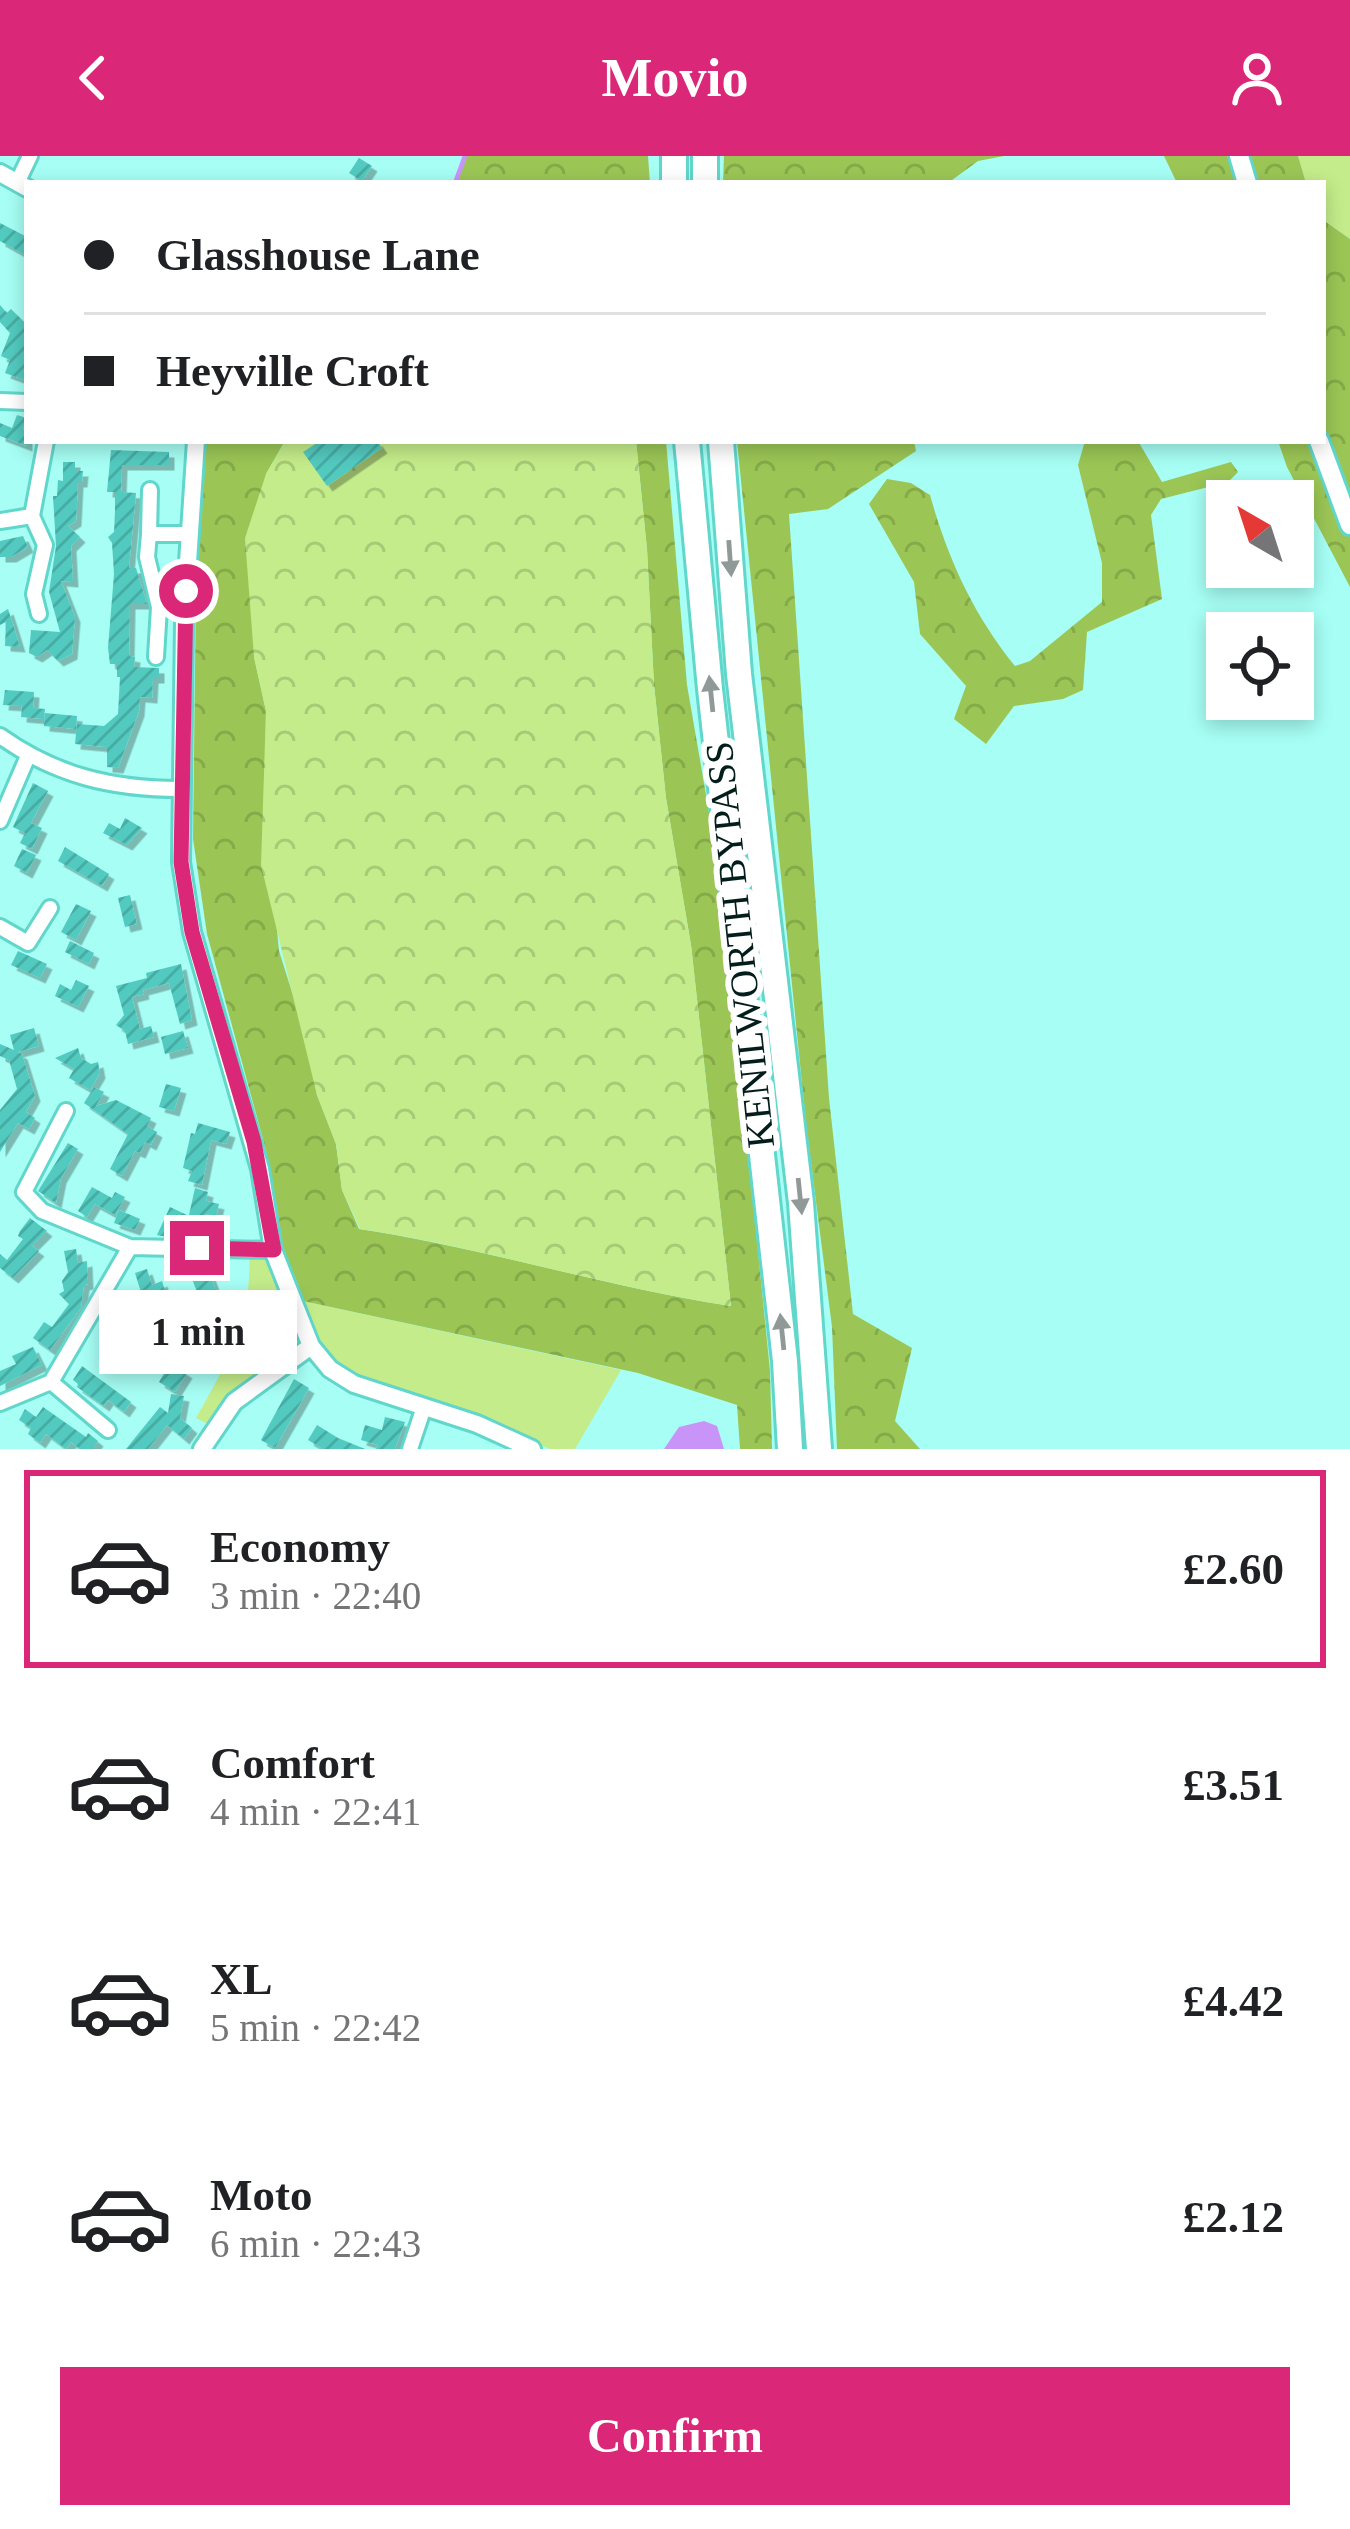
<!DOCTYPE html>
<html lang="en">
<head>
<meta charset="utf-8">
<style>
	:root { --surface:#fff; --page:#f6f6f6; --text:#202124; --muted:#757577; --line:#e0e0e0; --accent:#db2777 }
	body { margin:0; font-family:Georgia,serif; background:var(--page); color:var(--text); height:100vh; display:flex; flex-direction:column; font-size:45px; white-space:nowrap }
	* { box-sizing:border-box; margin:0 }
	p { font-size:39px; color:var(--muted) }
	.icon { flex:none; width:66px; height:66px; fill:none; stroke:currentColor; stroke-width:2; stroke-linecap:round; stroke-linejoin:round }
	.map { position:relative; height:1293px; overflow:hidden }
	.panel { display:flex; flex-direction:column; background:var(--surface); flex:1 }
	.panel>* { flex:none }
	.top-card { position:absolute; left:24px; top:24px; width:1302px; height:264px; border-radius:0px; box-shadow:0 6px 18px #0003; display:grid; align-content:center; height:264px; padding:0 60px; background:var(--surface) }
	.needle { width:78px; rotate:321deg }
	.buttons { position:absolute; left:1206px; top:324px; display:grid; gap:24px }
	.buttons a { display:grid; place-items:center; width:108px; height:108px; border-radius:0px; background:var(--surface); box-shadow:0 6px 18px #0003; font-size:60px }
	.end { position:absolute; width:54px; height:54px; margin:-27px; border:15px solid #db2777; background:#fff; box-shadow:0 0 0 6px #fff }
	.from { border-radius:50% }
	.bubble { position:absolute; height:84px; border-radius:0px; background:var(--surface); box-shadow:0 6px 18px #0003; font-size:39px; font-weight:700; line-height:84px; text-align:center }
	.top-card b { display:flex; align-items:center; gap:42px; height:114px; font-size:45px }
	.top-card b+b { border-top:3px solid var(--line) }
	.top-card i { width:30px; height:30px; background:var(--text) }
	ul { padding:21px 0 0; list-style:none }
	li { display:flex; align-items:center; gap:36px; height:198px; margin:0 24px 18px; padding:0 36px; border:6px solid transparent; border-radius:0px }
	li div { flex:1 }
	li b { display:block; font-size:45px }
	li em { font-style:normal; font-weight:700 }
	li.on { border-color:var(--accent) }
	li>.icon { width:108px; height:108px; stroke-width:1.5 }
	.action { display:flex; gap:24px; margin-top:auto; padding:24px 60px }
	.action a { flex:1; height:138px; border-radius:0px; background:var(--accent); color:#fff; font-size:48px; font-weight:700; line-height:138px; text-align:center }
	header { display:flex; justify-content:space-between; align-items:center; height:156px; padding:0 60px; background:var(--accent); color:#fff; font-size:54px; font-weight:700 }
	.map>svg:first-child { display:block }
	.green { fill:#c4ec8a }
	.forest { fill:url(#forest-crowns) }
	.park { fill:url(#park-crowns) }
	.water { fill:#c894f8 }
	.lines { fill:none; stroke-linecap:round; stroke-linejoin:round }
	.stream { stroke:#c894f8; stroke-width:4.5 }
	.building { fill:url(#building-hatch); filter:url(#shadow) }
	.minor-casing { stroke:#61d6cb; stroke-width:20 }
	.tertiary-casing { stroke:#61d6cb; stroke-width:22 }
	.secondary-casing { stroke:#61d6cb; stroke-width:24 }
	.trunk-casing { stroke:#61d6cb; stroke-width:30 }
	.minor { stroke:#fff; stroke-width:14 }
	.tertiary { stroke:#fff; stroke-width:16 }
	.secondary { stroke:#fff; stroke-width:18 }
	.trunk { stroke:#fff; stroke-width:24 }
	.oneway { fill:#8e9998 }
	.route { stroke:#db2777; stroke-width:15 }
	.labels { text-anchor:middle; stroke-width:12; stroke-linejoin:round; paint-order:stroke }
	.street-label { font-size:39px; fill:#031d1b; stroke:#fff }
</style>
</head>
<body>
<header><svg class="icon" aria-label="back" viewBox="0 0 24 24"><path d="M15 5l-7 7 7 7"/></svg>Movio<svg class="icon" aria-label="person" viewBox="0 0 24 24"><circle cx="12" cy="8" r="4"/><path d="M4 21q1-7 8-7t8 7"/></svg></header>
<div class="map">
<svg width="1350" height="1293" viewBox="0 0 1350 1293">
	<defs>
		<pattern id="forest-crowns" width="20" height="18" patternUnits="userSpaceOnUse" patternTransform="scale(3)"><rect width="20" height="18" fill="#9bc655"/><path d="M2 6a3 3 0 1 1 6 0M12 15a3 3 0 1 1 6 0" fill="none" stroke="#84aa49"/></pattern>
		<pattern id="park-crowns" width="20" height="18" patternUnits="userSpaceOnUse" patternTransform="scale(3)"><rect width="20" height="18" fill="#c4ec8a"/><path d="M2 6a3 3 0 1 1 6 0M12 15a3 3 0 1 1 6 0" fill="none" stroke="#a7ca76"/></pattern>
		<pattern id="building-hatch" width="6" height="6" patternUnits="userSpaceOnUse" patternTransform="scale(3)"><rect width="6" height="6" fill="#53cabf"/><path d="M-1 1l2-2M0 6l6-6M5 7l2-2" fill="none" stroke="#47ada4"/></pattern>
		<filter id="shadow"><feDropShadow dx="5.5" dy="5.5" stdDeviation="0" flood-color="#0004"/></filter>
	</defs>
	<rect width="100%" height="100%" fill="#a6fef4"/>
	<path class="green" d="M1298,0H1350V83L1323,64V27H1306Z
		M249,1093L273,1094L311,1190L214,1271L196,1262C229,1204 253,1162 249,1093Z
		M303,1145L621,1214L575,1293H550L437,1246L348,1217L314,1183L297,1147Z"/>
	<path class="forest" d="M465,0H648L650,27H455Z
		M724,0H1004L978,5L948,27H723Z
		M1164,0H1298L1306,27H1177Z
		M1323,64L1350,83V431L1287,311L1278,285H1323Z
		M206,285H285L266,318L254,501L266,555L265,648L279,795L304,874L317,939L336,988L342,1034L359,1073C485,1092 605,1131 731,1150L691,789L666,642L654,529L647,393L636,285H666L687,529L721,725L770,1215L772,1293H740L737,1249L638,1217L303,1145L280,1094L267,998L207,778L193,683L196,430Z
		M737,285H914L916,295L828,353L789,358L829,942L853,1158L912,1192L895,1265L920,1293H837L832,1171L806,967Z
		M1085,285H1138L1162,326L1231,306L1238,316L1228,326L1161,343L1151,359L1162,443L1087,476L1083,534L1063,543L1014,550L986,588L954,563L966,530L920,478L914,426L869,348L887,323L911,327L930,339C948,403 973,458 1015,510L1030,505L1102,446V407L1078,309Z"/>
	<path class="park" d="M285,285H636L647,393L654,529L666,642L691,789L731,1150C606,1131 485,1092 360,1073L342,1034L336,988L317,939L261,709L266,555L254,501L245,382L266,318Z"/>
	<path class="water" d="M704,1265L717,1270L724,1293H664L679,1271Z"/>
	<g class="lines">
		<path class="stream" d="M455,27L465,0"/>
	</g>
	<path class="building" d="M359,2L372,10L362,25L349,17Z
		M0,67L27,81V100L0,85Z
		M0,149L7,157L11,153L27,169V225L5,217L10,204L1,200L10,177L0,166Z
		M17,259L27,262L23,273L27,275V290L0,280V267L12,272Z
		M320,285H377L382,292L327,330L303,296Z
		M111,294L169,296V309H122L121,336L136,337L129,412H136L147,448H130L129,500L135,501L134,511L159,512V522H153L152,542L140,541L139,555L118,612L107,611V591L75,588L77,568L104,570L118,558L120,521H117V508H110L108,492L114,418L112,387L108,381L114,376L115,355V336H107Z
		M63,306H75V315H83L82,326H78L76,365L68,370L80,381L71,390L73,426L61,425L75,461L72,498L58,505L47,494L37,501L29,497L31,474L60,476L49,436L56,390L53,340H57L58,324L63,325Z
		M23,380L28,391L11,401H0V385Z
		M8,453L12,465L20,491L5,490L6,466L0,469V458Z
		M5,534L34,536L33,552L45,553L44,563L21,561L22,550L3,549Z
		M45,557L77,560L76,573L44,570Z
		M33,627L48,635L31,667L42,672L32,693L20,687L25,677L13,671Z
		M125,662L142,672L127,689L103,677L109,667L120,673Z
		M65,691L109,718L102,730L58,705Z
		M22,693L36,699L27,717L14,710Z
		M130,739L137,768L125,771L118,742Z
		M76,748L91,755L76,784L61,776Z
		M70,785L94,797L89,808L65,796Z
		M18,795L47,808L40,822L11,809Z
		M181,808L192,864L180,868L169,827L143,834L144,838L132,841L140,873L151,870L154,881L128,888L125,875L116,869L124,859L116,830L147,822L146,817Z
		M76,824L89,830L78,851L55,840L60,828L71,834Z
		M34,872L39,890L18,896L22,898L35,940L26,956L35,962L29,973L18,967L0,996V954L17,933L9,904L0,900V888L14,894L10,879Z
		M183,875L188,892L165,898L161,881Z
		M78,892L81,902L91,908L98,906L100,917L90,934L69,922L74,913L55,902Z
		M166,928L181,932L174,955L159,951Z
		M94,931L104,936L96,950L116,944L151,962L147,970L157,976L151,989L145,986L140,997L135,995L122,1020L110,1013L128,978L84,947Z
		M198,967L230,976L226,988L211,984L202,1029L188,1025L192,1015L183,1012L191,977L195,978Z
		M68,987L78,993L61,1022L56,1047L38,1035Z
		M92,1031L112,1042L115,1036L125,1041L115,1059L95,1048L87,1061L78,1055Z
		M195,1032L208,1036L206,1045L219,1048L216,1060L206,1058L201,1072L187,1068Z
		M170,1051L187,1059L177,1081L161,1080L157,1079Z
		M119,1054L140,1063L135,1074L114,1067Z
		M30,1062L47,1075L32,1090L39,1095L13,1122L0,1112V1098L7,1104L23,1083L18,1080L20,1075Z
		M76,1093L78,1107L87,1105L88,1128L84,1129L81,1152L50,1194L33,1182L44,1166L52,1171L69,1148L59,1138L64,1135L62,1125L68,1116L64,1095Z
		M147,1113L152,1129L162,1125L166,1138L144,1146L135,1117Z
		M208,1113L221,1148L204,1155L191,1120Z
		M136,1157L148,1167L133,1186L136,1196L124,1210L106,1198Z
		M190,1166L214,1177L204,1199L181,1185Z
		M33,1191L42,1209L0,1230V1215L16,1208L12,1200Z
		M175,1209L187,1217L175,1236L159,1226L167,1212L171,1215Z
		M82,1210L131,1246L124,1256L108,1244L104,1250L77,1231L78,1228L73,1224Z
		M294,1223L309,1232L275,1292L261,1284Z
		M171,1238L184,1240L180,1262L192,1272L184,1283L167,1269L148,1293H126L160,1251L168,1257Z
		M43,1251L86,1281L88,1277L98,1285L92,1293H80L71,1286L66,1293L46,1278L40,1287L28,1278L31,1272L19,1264L25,1253L36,1261Z
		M385,1261L405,1266L395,1293H376L378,1289L361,1284L365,1269L382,1274Z
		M317,1269L338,1282L365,1293H323L308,1284Z"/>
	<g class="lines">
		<g class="minor-casing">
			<path id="minor" d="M17,27L30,0
				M0,245L27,246
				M32,360L45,389L34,438L39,458
				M0,365L32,360L46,285
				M149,378L150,334
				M156,501L159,451L147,401L149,378H188
				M0,580C56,620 113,633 180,633
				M0,665L28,600
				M0,771L28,787L50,752
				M66,955L24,1036L42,1055L130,1091L273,1094
				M51,1226L108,1274
				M0,1247L51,1226L130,1091
				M410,1293L424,1251"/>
		</g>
		<g class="tertiary-casing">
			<path id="tertiary" d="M0,17L27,32
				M196,285L184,467L181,706L192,776L260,1013L273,1094L311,1190L330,1213L354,1228L477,1268L532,1293
				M202,1293L234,1246L311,1190"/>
		</g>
		<g class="secondary-casing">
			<path id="secondary" d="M1239,0L1247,27
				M1319,285L1350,369"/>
		</g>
		<g class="trunk-casing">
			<path id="trunk" d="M674,0V27
				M705,0V27
				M687,285L710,533L785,1205L790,1293
				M721,285L739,518L801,1047L819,1293"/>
		</g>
		<use href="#minor" class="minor"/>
		<use href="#tertiary" class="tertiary"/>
		<use href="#secondary" class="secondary"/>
		<use href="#trunk" class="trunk"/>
	</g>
	<defs><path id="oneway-solid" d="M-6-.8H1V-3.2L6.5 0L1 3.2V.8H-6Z" transform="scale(3)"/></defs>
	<g class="oneway">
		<use href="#oneway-solid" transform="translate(730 402) rotate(86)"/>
		<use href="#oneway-solid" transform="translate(711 538) rotate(-96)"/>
		<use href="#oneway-solid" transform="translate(800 1040) rotate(84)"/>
		<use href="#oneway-solid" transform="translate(782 1176) rotate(-96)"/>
	</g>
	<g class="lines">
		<path class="route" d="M186,435L181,706L192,776L254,986L274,1094L197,1092"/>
	</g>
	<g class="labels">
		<g class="street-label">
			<text transform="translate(739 789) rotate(-96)" y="14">KENILWORTH BYPASS</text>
		</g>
	</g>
</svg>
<div class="buttons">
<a><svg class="needle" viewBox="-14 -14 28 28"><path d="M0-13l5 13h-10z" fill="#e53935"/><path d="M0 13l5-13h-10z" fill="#757577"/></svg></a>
<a><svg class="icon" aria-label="locate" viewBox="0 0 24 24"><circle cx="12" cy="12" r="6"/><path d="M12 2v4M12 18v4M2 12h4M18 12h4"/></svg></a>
</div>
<i class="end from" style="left:186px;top:435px"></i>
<i class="end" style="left:197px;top:1092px"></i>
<div class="bubble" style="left:99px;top:1134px;width:198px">1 min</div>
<div class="top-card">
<b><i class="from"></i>Glasshouse Lane</b>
<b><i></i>Heyville Croft</b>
</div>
</div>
<section class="panel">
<ul>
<li class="on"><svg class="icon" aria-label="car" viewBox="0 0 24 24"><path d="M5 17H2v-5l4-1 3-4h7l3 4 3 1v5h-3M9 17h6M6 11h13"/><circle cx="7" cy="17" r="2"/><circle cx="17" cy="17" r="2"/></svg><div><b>Economy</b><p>3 min · 22:40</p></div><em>£2.60</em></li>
<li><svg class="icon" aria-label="car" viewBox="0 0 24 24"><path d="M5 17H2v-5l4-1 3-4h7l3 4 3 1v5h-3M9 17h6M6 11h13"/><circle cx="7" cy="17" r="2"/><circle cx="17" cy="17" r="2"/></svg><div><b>Comfort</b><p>4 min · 22:41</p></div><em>£3.51</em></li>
<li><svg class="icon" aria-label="car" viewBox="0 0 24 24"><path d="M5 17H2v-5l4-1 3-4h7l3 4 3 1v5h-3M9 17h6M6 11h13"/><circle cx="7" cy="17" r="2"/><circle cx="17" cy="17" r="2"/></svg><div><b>XL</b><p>5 min · 22:42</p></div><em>£4.42</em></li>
<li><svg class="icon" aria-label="car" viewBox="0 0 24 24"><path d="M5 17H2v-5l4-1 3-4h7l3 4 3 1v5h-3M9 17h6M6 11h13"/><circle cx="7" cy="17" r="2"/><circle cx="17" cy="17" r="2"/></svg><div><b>Moto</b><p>6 min · 22:43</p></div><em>£2.12</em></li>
</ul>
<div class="action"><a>Confirm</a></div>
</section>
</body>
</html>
